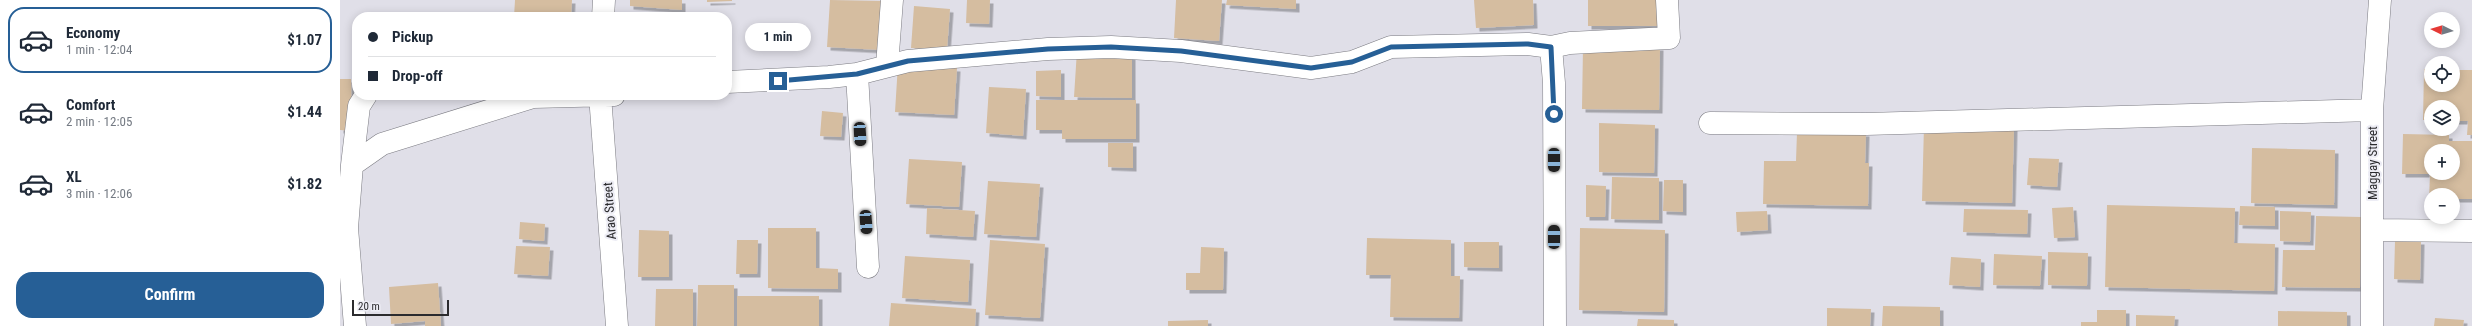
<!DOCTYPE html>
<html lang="en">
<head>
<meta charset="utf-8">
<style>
	:root { --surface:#fff; --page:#f2f2f3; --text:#1f2937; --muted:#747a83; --line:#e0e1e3; --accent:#265f96 }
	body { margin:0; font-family:"Roboto Condensed",sans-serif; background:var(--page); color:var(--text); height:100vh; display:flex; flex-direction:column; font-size:15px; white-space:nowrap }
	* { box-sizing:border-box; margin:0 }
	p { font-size:13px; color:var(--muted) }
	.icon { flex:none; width:22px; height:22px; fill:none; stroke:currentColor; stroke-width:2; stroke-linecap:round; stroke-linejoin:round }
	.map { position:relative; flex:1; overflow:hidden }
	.panel { display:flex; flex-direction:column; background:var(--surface); width:340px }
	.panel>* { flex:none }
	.hud { position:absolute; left:12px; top:12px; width:380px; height:88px; border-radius:16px; box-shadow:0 2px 10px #0003; display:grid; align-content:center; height:88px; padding:0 16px; background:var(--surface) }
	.needle { width:26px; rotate:275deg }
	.controls { position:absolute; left:2084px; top:12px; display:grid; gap:8px }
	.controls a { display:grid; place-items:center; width:36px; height:36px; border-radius:50%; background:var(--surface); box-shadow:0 2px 10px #0003; font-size:20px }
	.scale { position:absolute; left:12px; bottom:10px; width:97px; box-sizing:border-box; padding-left:4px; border:2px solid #2b2b2e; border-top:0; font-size:11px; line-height:14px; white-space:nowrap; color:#2b2b2e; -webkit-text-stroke:3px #ededf5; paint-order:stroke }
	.end { position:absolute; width:18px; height:18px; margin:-9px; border:5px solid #265f96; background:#fff; box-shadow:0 0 0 2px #fff }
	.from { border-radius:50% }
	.bubble { position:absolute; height:28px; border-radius:14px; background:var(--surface); box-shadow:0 2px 10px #0003; font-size:13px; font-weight:700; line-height:28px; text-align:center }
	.car { position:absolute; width:12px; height:24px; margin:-12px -6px; border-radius:5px; box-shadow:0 0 3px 1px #0007; background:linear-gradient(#222 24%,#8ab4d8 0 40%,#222 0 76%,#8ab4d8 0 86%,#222 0) }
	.hud b { display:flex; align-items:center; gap:14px; height:38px; font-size:15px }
	.hud b+b { border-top:1px solid var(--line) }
	.hud i { width:10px; height:10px; background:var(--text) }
	ul { padding:7px 0 0; list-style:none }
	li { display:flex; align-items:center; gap:12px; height:66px; margin:0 8px 6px; padding:0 8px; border:2px solid transparent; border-radius:16px }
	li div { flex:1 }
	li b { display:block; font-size:15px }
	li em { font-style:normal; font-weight:700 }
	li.on { border-color:var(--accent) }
	li>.icon { width:36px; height:36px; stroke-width:1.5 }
	.cta { display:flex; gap:8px; margin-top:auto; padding:8px 16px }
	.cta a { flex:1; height:46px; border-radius:16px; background:var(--accent); color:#fff; font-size:16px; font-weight:700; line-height:46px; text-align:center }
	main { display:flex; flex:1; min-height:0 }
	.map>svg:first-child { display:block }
	.building { fill:#d5bda0; fill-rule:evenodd; filter:url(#shadow) }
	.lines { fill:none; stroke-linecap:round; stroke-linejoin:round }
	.minor-casing { stroke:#7b7b82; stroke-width:23 }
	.minor { stroke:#fff; stroke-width:22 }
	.route { stroke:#265f96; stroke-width:5 }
	.labels { text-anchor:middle; stroke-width:4; stroke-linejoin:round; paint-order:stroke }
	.street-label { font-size:13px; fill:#2b2b2e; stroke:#ededf5 }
</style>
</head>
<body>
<main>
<section class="panel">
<ul>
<li class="on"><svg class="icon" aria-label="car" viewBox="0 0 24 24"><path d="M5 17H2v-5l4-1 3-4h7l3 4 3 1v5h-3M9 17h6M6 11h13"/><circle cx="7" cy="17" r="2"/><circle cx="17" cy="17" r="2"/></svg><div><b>Economy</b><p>1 min · 12:04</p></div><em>$1.07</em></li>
<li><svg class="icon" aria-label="car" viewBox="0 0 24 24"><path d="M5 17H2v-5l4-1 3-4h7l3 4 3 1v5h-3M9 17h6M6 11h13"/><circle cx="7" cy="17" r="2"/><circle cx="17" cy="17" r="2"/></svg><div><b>Comfort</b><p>2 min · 12:05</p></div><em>$1.44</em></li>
<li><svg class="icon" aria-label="car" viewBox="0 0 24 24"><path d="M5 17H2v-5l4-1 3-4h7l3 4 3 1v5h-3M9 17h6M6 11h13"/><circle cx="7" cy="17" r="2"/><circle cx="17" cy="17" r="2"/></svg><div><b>XL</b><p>3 min · 12:06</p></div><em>$1.82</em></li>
</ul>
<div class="cta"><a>Confirm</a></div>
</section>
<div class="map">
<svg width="2132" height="326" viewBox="0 0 2132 326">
	<defs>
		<filter id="shadow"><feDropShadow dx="3.5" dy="3.5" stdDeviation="0" flood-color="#0004"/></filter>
	</defs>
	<rect width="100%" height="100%" fill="#e0dfe8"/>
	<path class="building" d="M175,0H232L231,17H174Z
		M290,0H342V10L290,6Z
		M367,0H392V1L367,2Z
		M490,0L544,1L541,50L487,47Z
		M627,0H650L649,24L626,23Z
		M836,0H882L879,41L834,38Z
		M887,0H956V9L886,5Z
		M1134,0H1193L1194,25L1136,28Z
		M1248,0H1317V26H1248Z
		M574,6L610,9L607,50L571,48Z
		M1243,46L1320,47L1319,110L1242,109Z
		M737,50H792V98L734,97Z
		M558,64L617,68L614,115L555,112Z
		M2084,69H2091V85H2113V70H2132V135H2127L2128,121H2113V107H2091V120H2083Z
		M721,70V97L696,96V71Z
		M0,79H11L12,131L0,130Z
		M649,87L686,89L683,136L646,133Z
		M696,100H796V139H722V130H696Z
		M482,111L503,113L501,137L480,136Z
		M1259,123L1315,125L1314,173L1259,172Z
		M1584,125L1674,127L1672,203L1582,201Z
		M1457,132L1526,133L1525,163H1529L1528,206L1423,204L1424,161H1456Z
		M2063,134L2109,135V141H2132V199H2113V195H2091L2089,199L2090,174H2062ZM2091,151H2113V173H2091Z
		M768,143H793V168L768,167Z
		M1912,148L1995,150L1994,205L1911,203Z
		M1689,158L1719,159L1717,187L1687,185Z
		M569,159L622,162L619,207L566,204Z
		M1272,177L1319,178V220L1271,219Z
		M1324,180H1343V212L1323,211Z
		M648,181L700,184L696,237L644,234Z
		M1246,185L1266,186L1265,217H1246Z
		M1767,205L1895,208L1894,243L1935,244L1934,291L1765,287Z
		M1900,206L1935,207V226L1899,225Z
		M1733,207L1735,237L1714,238L1712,208Z
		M587,208L635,211L633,237L586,234Z
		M1624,209L1688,210L1687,234L1623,232Z
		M1427,211L1428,230L1397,232L1396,212Z
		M1940,211L1971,212L1970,242L1940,241Z
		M1976,216L2022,217L2020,288L1942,287L1943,250H1975Z
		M180,222L205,224L204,241L179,239Z
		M428,228H476V268L498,269V289L428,288Z
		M1240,228L1325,230L1324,312L1239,310Z
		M299,230L329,231V277H298Z
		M1027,238L1111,240V276H1120L1119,318L1050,317L1051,275H1026Z
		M397,240H418L417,274H396Z
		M650,240L705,244L700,318L645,315Z
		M2055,241H2081L2080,280L2054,279Z
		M1124,242H1159V268L1124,267Z
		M176,246L210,247L208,276L174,274Z
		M861,247L884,248L883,290H846V273H860Z
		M1708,252L1748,253L1747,286L1708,285Z
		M1654,254L1702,256L1700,286L1653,285Z
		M565,256L630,260L628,302L562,298Z
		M1611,257L1641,259L1640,287L1609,285Z
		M98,283L101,326H85V321L51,324L49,287Z
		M358,285H394V326H357Z
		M316,289H353V326H315Z
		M397,296H479V326H397Z
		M551,303L636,309L635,326H549Z
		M1543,306L1600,307V326H1542Z
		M1487,308L1531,309L1530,326H1487Z
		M1757,310H1786V326H1741V322H1757Z
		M1938,311L2007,312V326H1938Z
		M1796,315L1835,316L1834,326H1796Z
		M2095,318L2124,320L2123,326H2094Z
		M1298,319L1334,320V326H1297Z
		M868,320V326H828V321Z"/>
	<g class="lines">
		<g class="minor-casing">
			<path id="minor" d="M263,17L264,0
				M1211,47L1230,43L1329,38L1327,0
				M547,66L552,0
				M517,74L528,267
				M387,82L489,77L517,74L568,61L708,49L771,47L841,51L971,68L1012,62L1051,47L1188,44L1211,47L1214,83L1215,326
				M260,95L277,326
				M1370,123L1526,124L2032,110
				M12,165L19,106L26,95
				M2033,230L2132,231
				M15,326L7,228L12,165L42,144L193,97L274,95
				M2032,326V110L2040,0"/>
		</g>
		<use href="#minor" class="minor"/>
	</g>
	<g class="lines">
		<path class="route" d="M438,81L517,74L568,61L708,49L771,47L841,51L971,68L1012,62L1051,47L1188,44L1211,47L1214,114"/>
	</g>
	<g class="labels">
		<g class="street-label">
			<text transform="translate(2032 163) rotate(-90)" y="5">Maggay Street</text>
			<text transform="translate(269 211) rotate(-94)" y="5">Arao Street</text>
		</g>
	</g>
</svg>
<div class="controls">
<a><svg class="needle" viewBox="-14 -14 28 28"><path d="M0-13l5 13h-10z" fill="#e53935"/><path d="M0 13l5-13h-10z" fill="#747a83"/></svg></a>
<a><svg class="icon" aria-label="locate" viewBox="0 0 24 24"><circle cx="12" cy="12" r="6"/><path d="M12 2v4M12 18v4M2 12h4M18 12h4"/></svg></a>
<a><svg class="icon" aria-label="layers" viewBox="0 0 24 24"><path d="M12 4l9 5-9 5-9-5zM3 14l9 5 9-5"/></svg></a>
<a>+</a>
<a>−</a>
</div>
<div class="scale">20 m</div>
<i class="end from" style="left:1214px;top:114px"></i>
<i class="end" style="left:438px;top:81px"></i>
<div class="bubble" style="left:405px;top:23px;width:66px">1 min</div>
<i class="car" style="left:520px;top:134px;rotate:177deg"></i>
<i class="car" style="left:1214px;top:160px;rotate:180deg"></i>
<i class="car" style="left:526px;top:222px;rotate:176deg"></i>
<i class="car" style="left:1214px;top:237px;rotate:0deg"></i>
<div class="hud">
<b><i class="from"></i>Pickup</b>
<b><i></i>Drop-off</b>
</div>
</div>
</main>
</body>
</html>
